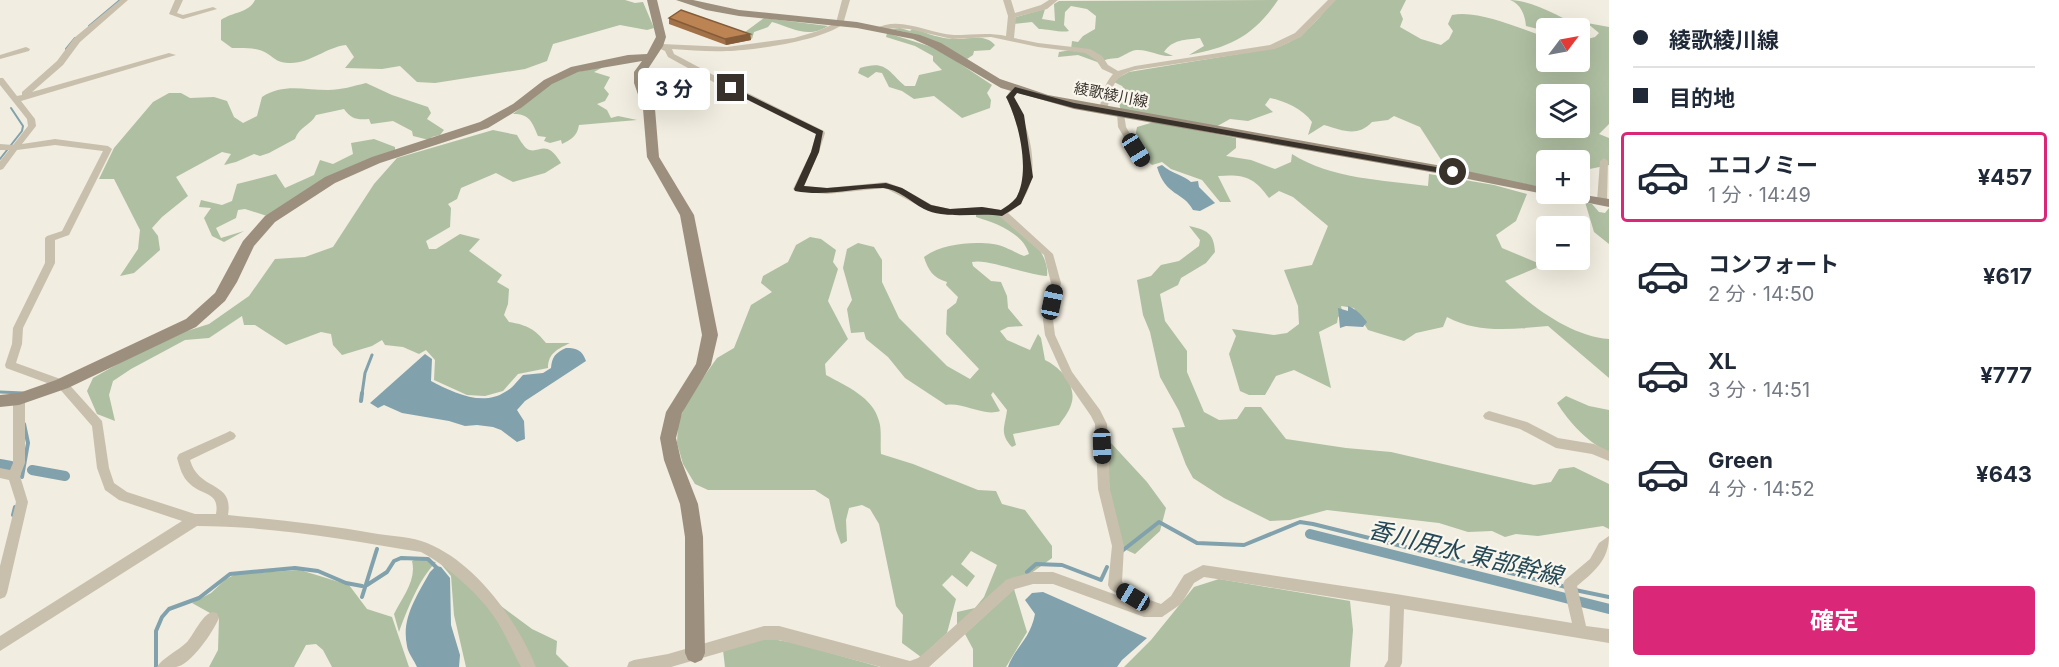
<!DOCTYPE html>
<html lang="ja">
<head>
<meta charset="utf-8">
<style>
	:root { --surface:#fff; --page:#f6f6f7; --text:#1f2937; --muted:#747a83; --line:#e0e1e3; --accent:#db2777 }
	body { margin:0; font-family:Inter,"Noto Sans JP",sans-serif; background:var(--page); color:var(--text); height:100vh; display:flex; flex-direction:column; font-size:22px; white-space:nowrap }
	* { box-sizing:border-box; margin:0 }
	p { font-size:20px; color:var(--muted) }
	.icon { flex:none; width:33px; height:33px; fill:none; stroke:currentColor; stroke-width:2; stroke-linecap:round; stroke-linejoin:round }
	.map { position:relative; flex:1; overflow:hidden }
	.sheet { display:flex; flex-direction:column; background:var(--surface); width:450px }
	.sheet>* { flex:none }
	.guide { display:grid; align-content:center; height:132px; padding:0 24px; background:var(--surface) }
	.needle { width:39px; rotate:58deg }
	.controls { position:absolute; left:1536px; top:18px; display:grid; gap:12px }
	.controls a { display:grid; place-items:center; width:54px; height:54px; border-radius:6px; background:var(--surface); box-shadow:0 6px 24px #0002; font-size:30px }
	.end { position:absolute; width:27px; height:27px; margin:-14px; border:8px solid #38322b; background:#fff; box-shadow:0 0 0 3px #fff }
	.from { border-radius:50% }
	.bubble { position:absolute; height:42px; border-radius:6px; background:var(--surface); box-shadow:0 6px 24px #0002; font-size:20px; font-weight:700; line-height:42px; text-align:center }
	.car { position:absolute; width:18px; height:36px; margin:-18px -9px; border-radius:8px; box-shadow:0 0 4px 2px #0007; background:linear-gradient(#222 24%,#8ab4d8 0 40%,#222 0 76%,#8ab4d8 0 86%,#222 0) }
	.guide b { display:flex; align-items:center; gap:21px; height:57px; font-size:22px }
	.guide b+b { border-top:2px solid var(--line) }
	.guide i { width:15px; height:15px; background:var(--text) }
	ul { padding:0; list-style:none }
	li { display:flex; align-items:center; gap:18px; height:90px; margin:0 12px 9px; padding:0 12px; border:3px solid transparent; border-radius:6px }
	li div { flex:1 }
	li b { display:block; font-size:22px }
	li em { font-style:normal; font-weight:700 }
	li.selected { border-color:var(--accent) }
	li>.icon { width:54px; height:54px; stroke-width:1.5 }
	.cta { display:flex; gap:12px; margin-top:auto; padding:12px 24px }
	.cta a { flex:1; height:69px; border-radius:6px; background:var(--accent); color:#fff; font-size:24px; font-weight:700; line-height:69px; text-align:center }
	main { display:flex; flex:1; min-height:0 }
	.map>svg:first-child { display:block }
	.green { fill:#afbfa1; fill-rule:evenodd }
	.water { fill:#81a1ac }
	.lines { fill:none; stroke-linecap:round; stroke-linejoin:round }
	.stream-far2 { stroke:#81a1ac; stroke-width:2 }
	.stream-far1 { stroke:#81a1ac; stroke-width:3 }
	.stream { stroke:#81a1ac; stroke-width:4 }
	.canal { stroke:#81a1ac; stroke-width:10 }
	.street { fill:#c9bfad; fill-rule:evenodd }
	.secondary { fill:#9c8f7e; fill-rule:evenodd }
	.wall { fill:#a27147 }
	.shaded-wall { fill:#845c3a }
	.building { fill:#bc8353; stroke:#845c3a; stroke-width:1.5 }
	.route { fill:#38322b }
	.labels { text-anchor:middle; stroke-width:4.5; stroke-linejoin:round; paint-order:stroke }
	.far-street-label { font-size:15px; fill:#38322b; stroke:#f9f6ed }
	.near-water-label { font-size:24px; font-style:italic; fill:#244856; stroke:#f9f6ed }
</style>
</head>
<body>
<main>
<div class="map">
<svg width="1609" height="667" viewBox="0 0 1609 667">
	<rect width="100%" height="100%" fill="#f1ede0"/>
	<path class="green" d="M255,0H625L635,3L643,2L654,28L647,30L620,25L553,44L547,61L525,69L435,83L417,82L400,66L382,69L345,68L354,57L346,45C326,47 310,64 289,63C279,63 275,59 268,54C257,47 244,48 232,48L221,40V20C232,12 249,13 255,0Z
		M1278,0C1254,36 1230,47 1189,55L1204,46L1200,38C1185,40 1173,39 1164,52L1173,56C1159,57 1149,49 1136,50C1129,51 1124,56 1118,58C1110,59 1107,58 1100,63L1078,55L1058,57L1059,52L1071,50L1072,41L1078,42L1083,36L1095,29L1096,16L1087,9L1071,6L1065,12L1064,25L1069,31C1062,33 1048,29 1039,29L1032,22L1013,24L1016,17L1045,9L1042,19L1055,21L1054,4L1059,1Z
		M1333,0H1406L1400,12L1403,19L1400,27L1421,39L1441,45L1449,39L1453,31L1448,24L1452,15C1478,9 1520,29 1546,37V62H1580V41L1595,37L1599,33L1587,23L1609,27V124L1599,134L1609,138V165L1580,171V160H1546V188L1447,169L1420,127L1394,116L1388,120L1372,122C1357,138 1342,130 1324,125L1308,135L1312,122C1303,109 1285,101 1270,98L1265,105L1273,112L1248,121L1230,119L1214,128L1121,112L1118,97L1127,92L1122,86L1112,81L1129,72L1275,48C1301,40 1317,22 1333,0ZM1546,94H1580V128H1546Z
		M1510,0C1532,0 1565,19 1585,30L1580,32V28H1546V31L1526,26C1525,15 1521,4 1510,0Z
		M764,18L828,26C808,39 793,28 772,22L768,27L754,32L752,39L741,35Z
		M900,28L910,31L913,28C926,33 940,39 955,39C969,40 984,33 995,45L990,50L974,51L973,55L967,59L905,32L890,29Z
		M887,33L938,49L992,85L987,93L991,100L990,108L962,118L934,96L914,99L902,91L889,87L882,73L876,72L868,78L858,73L860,68C886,60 887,70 905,86H915L919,75L942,70L933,61V56L915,46L886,37Z
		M607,65L594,72L610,77L604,88L609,94L605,101L597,104L607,110L611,118L618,116L637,120L579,125C577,136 572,139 562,144L561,140L550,143L544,141L546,137L538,136C532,122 530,114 513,114L550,84L569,74Z
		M366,83L392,95L428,107L431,113L427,119L444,130L440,135L432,137L429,140L413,136L412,131L393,121L371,124L369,119C357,120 351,119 344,109L316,115C311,125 299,127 295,139L269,153L260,156L254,154L236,162L224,165L231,154L222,152L176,177L188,196L162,217L152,228L158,236L160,250L134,273L120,276L138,249L140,230L114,179H99L114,148L153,102L169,93H181L190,98L214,97L227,101L234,117L243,123L257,116L262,97C283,83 304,90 328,90C341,90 354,86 366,83Z
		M1154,122L1236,138V148L1226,156L1251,160L1275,169L1291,162L1292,154C1331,179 1383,180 1428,186L1429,174L1494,185L1527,194L1516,221L1496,235L1502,248L1538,263L1536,268L1505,281C1532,307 1571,336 1609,339V378L1548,326C1514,329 1478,334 1447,317L1443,327L1416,333L1404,341L1368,330L1354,308L1341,306L1343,314L1338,317L1337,323L1319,332L1331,388L1294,370L1276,376L1265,395H1249L1240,391L1229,354L1236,336L1232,329L1274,335L1287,333L1299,324L1298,306L1284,270L1312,265L1328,226L1293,197L1279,191L1269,198C1254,177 1244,174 1218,176L1231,202H1220L1202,180L1171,169L1162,162L1152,165C1141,156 1133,141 1137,127Z
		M493,130L517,135C519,139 523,145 526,148C538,157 545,136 561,163L545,173L513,182L496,173L461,188L457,199L448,204L451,208L450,227L426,241L429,249H436L460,234L480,239L469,251L502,275L497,282L509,289L508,304L504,315L509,322C527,325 535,329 546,343H570C558,349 548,353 548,368L518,374L503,391L485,396L467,395L434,380L435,360L426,350L419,354L403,347L385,345L382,340L372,346L342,355L333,345L331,334L321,332L286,345L255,325H244L242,316L209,338L185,340L131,369L113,381L109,395L115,421L97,414L87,391L93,378L130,357L187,331L209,324L249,296L275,259L305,257L333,247L374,184L397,158Z
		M374,139L395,147V150C348,169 308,187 267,216L245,209L238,210L236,218L216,228L221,238L244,231L224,242L212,236L204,218L211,208L199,207L201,200L222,205L232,201L237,184L276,174L285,188L314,175L320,160L333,164L353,154L351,143Z
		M1585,202L1592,204L1599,212L1605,213L1609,208V244L1594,232Z
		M976,212C985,213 995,213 1004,218C1023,228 1050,253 1047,276C1026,275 987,258 972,262L973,266L991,281L1001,282L1007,296L1008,308L1023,326L1008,327L1000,331L1007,340L1030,350L1038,334L1041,338L1045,360C1060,367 1078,386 1071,405C1069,412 1063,419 1059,425L1013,434L1016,445L1012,447C999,433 1005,427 1007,410L993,392L991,395L1000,411C983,417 964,402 946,405L905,378L888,357L866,339L864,332L851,333L847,309L852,300L843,268L847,249L858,243L874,247L882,260V282L899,318L947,366L970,379L979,369L946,334L947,310L956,303L958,297L946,285L947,282C933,278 928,270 924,257C941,244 972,241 993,244C1003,245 1014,252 1024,256L1029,254C1023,233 996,223 976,217Z
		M1189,226C1207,230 1214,233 1215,252L1206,263L1181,278L1178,285L1160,294L1165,321L1187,351V372L1204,412L1219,420L1237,419L1245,407H1261L1286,439L1346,448L1391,452L1534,485L1551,482L1559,469L1574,467L1609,484V529L1603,526L1538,536L1516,534L1505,537L1492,531L1468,532L1439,523L1327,510L1290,520L1270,521L1224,498L1193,478L1186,465L1172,428L1185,427L1179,411L1160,377L1150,332L1143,315L1137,280L1151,276L1161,265L1179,261L1199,246L1200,240Z
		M810,237L821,239L836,250L833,262L838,269L828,301L848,339L825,364L826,375C846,386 873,397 879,421C882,430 880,444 881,454L913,464L978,490L996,491L1002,504L1025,510L1052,546V558L957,627V612L975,608L984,597L997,565L971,551L961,564L975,576L967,587L952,575L942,585L956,599L947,633L921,657L902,643L903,615L896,606L879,524L870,509L862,505L849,508L846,520L847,541L841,544L836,530L829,499L815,490H708L695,484L683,464L677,443L678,423L688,399L717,358L734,348L751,305L772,292L761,283L763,276L788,262L796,245Z
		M1566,396L1589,406L1609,410V452C1588,443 1569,422 1557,403Z
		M1111,443L1147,482L1166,508L1160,531L1135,554L1122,548C1113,513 1104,479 1111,443Z
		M416,559L436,562C419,579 407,610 399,632L394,614C402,598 417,580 412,561Z
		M441,564L446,565L532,629L557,641L556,654L569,667H466L454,615L451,576Z
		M300,570L349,585L367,609L392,617L409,667H332L323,650L316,644L306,645L294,667H209L218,650L219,618L192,603L211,593L226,579L236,574Z
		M1219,579L1350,601L1353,630L1350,667H1124L1151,640L1194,587Z
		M1014,589L1027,632L1006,667H973V649L965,634Z
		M766,638L795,643L880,667H725L723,650Z"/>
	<path class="water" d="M1162,165C1172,174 1184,175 1191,182L1198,181L1199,187L1215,203L1200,211L1193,210C1183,191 1166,197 1157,167Z
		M1348,306C1356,309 1362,315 1367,322L1363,327L1346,326L1340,328L1338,308L1348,311Z
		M566,348C577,348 582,350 586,361L525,401L517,410L524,421L525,439L517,442L501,430L493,427L477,425L465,426L449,421L402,413L384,405L378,408L370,403L425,354L432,359L431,381C452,392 482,407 505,392C512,389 518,380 523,375L543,373L551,368C552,357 555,353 566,348Z
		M436,566L441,567L450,578L451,625L460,655L459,667H417C414,660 408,653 407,646C401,618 417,596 430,572Z
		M1043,592L1147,638L1122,660L1117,667H1008C1015,647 1030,640 1035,614L1025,600L1032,593Z"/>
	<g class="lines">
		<path class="stream-far2" d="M89,26L120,0
			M66,49L75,38
			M0,159L22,131L23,126L11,108"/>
		<path class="stream-far1" d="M0,392L23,393
			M362,394L365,373L372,355"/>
		<path class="stream" d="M361,401L362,393
			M22,477L28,443L24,424
			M13,515L15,507
			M1122,551L1159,522L1197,543L1244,545L1300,522L1313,524L1566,587
			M1027,572L1036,564L1062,565L1101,580L1107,567
			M367,585L387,572L394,561L401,558L428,559L437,568
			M1575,590L1609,597
			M362,597L377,549
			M156,667V631L162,617L169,609L199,598L230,574L295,568L318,571L346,583L362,586"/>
		<path class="canal" d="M0,464L11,466
			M32,470L65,476
			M1310,534L1609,609"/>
		<path class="street" d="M120,0H128L80,42L63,65L32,92L169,53L176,55L21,101L35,119L36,126L22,144L55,139L108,146L112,149L69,235L55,240V263L23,328L22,344L16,363L66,381L102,421L109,468L114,483L127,492L195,514H216C220,492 203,496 190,484C182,477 180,468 177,458L179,454L226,433L230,431L234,433L236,436L234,439L190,460C199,492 234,480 228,515C278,520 328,525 378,534C393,536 412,537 427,543C476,563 516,619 536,667H521C513,652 506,636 497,621C482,597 447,565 421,552C347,540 272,526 197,526L0,651V636L182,521L119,500L105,490L97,468L92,426L58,387L6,368L5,365L12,344L13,328L45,263V238L47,236L62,231L103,151L55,145L17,150L3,169L0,170V161L9,150H0V144L13,145L28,126L27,119L0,85V78H3L17,96L22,95V92L57,61L74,38Z
			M175,0H183L177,13L183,15L213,7L217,9L183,19L169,14Z
			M842,0H850L843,24C821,41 755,50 727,51C709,52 690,50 672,49L674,54L734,86L824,131L825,133L819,152L804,186L827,188L886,182L902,188L932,205L950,209L982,207L1001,210C1006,206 1012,203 1016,198C1035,173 1018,122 1006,97L1012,88H1018L1019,90L1014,97C1031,132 1048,189 1008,213L1053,254L1061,283L1053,320L1055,335L1072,372L1100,410L1107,424L1110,489L1124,546L1122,582L1150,600L1161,604L1171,596L1184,575L1203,565L1396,594L1572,623L1563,584L1565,580L1590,559L1599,543L1609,536C1609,560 1594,572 1577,586L1586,626L1609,629V643L1404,609L1402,663L1400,667H1384L1388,660L1390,606L1204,577L1194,583L1181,604L1162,617H1144L1053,584H1033L1015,589L929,667H881L779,640H764L671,667H627L629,662L634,660L668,654L764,626H779L910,661L918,658L929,649L1006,580L1011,578L1033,572H1053L1122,597L1110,589L1108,585L1112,546L1098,489L1095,424L1091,416L1064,377L1045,335L1043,320L1051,283L1044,255L999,216L982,213L950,215L929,211L885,188L827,194L795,191L793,189L811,152L816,134L728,90L668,57L665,51L654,46L662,44L727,47L794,38L818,31L836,23Z
			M1003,0H1011L1015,13L1041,5L1049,0H1058L1047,9L1016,17L1014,38L1038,43L1090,49L1102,56L1108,65L1118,71L1135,66L1270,45L1295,33L1328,0H1336L1301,37L1275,49L1135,70C1111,77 1112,89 1107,111L1103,113L1099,111C1102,98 1103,85 1113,74L1102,69L1096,60L1085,53L1038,47L991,37L952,39L909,29L894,28L879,31L875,29C900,15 928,34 954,35C972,35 988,32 1006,36L1008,16Z
			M26,47L30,49L29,51L0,59V55Z
			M1117,112H1120L1124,114L1126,127L1146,161L1145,163H1139L1118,127Z
			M1604,158L1608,161L1607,201L1602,204L1597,201L1600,161Z
			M19,395L23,396L25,399V463L20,476L28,502L7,593L5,597L0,599V566L16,502L9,480L0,478V468L10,470L13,463V399L15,396Z
			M1489,411L1527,422L1558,438L1594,444L1609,451V461L1592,454L1556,448L1520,429L1485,419L1483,416L1485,413Z
			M212,612L217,613L219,618C213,632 191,665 176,667C170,667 163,667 157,667C161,659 179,650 187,642C195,633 201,616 212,612Z"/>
		<path class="secondary" d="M647,0H657L666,37L663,46L646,72V83L655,109L659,157L694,215L718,335L711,365L682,413L676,438L681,460L698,504L703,537L705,653L702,660L695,663L688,660L685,653V537L680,504L664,460L660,438L666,412L696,364L702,335L680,215L647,157L643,109L634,83V72L642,61L578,72L552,84L521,108L488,128L380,163L335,183L275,222L254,246L237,282L225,301L196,327L68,388L19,405L0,407V395L19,393L56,380L186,319L215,293L243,241L265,216L325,177L372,157L480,122L513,104L544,80L571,67L628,55L647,54L656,37Z
			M676,0H693L739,10L857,22L920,35L941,43L1000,79L1048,95L1453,168L1546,188V194H1578L1609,199V207L1453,176L1074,109L1001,88L933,48L913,39L857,28L739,16L706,10Z"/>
	</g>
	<path class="wall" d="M669,18L750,34L751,40L726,45L669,24Z"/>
	<path class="shaded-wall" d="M750,34L751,40L726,45L725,39Z"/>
	<path class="building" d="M681,10L750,34L725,39L669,18Z"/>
	<path class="route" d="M728,87H733L823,131L819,152L804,186L827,188L886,183L902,188L931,205L950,209L982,207L1001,210C1006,207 1012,203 1016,198C1031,173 1019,122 1006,97L1015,87L1074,103L1453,170L1457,172L1453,175L1074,108L1017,93L1014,97L1024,115L1033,177L1021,204L1002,216C978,212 946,220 924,209C911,202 898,189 883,188C853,188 826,197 795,191L794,189L811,152L816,134L728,90Z"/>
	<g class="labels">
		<g class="far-street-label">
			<text transform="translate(1111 95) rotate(11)" y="5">綾歌綾川線</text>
		</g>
		<g class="near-water-label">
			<text transform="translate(1465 553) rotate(14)" y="8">香川用水 東部幹線</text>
		</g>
	</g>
</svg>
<div class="controls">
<a><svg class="needle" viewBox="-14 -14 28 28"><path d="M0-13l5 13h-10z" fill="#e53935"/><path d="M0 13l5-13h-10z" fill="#747a83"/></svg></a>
<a><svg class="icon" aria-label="layers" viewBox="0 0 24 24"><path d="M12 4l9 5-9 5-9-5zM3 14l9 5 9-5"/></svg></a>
<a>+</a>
<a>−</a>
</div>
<i class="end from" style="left:1453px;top:172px"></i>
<i class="end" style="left:731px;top:88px"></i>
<div class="bubble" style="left:638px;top:68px;width:72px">3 分</div>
<i class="car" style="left:1136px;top:150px;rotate:148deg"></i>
<i class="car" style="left:1052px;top:302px;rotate:12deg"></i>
<i class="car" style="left:1102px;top:446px;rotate:178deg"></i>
<i class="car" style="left:1133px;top:597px;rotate:301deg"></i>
</div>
<section class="sheet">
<div class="guide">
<b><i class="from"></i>綾歌綾川線</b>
<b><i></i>目的地</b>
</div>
<ul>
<li class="selected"><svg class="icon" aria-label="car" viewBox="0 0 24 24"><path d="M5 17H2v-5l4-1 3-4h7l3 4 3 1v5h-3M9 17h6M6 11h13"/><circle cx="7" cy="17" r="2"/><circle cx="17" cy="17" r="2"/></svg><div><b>エコノミー</b><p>1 分 · 14:49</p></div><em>¥457</em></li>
<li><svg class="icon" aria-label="car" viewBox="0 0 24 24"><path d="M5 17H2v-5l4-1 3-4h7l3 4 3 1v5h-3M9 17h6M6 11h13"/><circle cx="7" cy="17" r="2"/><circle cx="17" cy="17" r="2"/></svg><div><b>コンフォート</b><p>2 分 · 14:50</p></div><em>¥617</em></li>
<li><svg class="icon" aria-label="car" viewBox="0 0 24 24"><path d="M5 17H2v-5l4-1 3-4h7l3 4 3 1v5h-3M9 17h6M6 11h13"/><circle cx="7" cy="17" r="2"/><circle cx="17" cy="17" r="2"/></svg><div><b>XL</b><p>3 分 · 14:51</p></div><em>¥777</em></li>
<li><svg class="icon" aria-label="car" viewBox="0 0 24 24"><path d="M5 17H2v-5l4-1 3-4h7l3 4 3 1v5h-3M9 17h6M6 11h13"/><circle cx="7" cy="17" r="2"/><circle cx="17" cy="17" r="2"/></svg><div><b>Green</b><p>4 分 · 14:52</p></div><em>¥643</em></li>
</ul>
<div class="cta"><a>確定</a></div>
</section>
</main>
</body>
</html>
